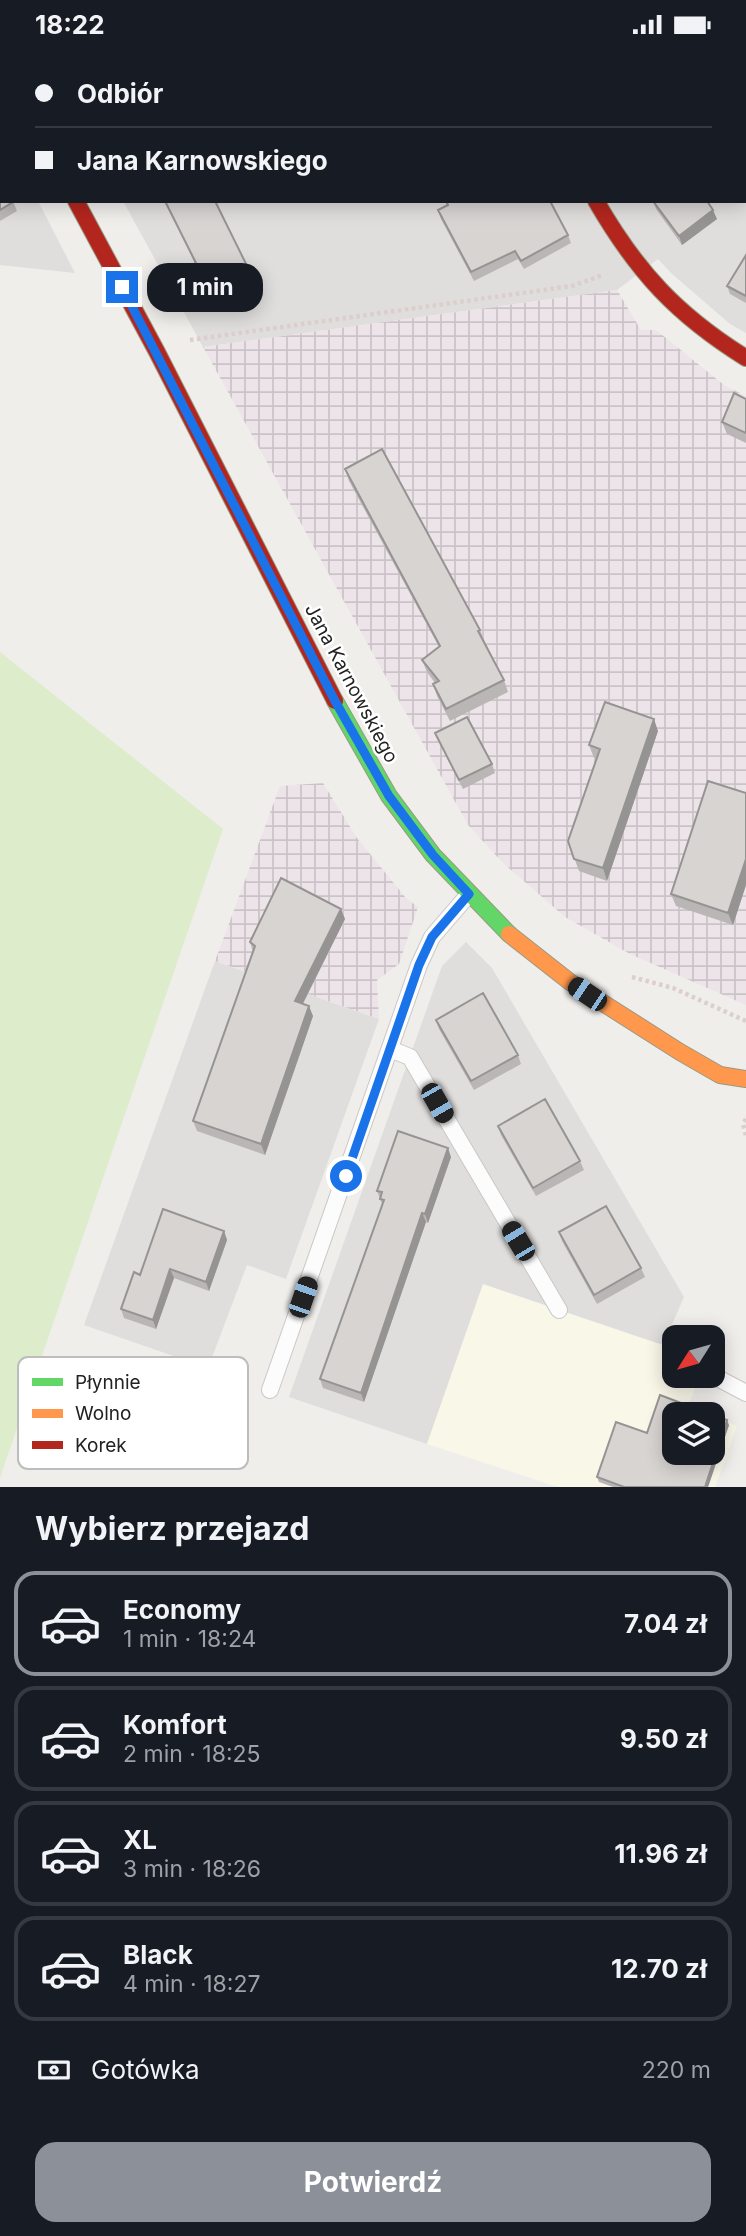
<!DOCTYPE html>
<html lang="pl">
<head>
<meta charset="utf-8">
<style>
	:root { --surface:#171b24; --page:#242831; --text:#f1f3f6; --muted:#9ea1a6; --line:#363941; --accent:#8c9099 }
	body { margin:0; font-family:Inter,sans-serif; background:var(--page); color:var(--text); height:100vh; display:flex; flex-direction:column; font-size:26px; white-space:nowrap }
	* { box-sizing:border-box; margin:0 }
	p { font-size:23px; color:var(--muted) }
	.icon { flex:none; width:38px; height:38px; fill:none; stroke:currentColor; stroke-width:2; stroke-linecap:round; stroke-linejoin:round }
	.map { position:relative; height:1438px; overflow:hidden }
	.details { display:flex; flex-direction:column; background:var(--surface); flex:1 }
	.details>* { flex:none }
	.guide { position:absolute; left:0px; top:0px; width:747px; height:154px; box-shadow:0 4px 18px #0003; display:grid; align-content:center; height:154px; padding:0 35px; background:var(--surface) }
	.needle { width:46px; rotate:233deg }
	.tools { position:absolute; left:662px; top:1276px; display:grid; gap:14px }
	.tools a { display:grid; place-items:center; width:63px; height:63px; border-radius:14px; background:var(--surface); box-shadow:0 4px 18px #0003; font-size:35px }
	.end { position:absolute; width:32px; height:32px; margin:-16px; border:9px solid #1a73e8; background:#fff; box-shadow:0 0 0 4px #fff }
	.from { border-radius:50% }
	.bubble { position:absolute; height:49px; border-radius:21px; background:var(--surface); box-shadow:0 4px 18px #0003; font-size:23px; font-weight:700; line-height:49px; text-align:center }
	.car { position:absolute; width:21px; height:42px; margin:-21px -10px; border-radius:9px; box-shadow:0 0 5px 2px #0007; background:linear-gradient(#222 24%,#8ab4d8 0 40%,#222 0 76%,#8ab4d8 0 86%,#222 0) }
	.guide b { display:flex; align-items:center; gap:24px; height:66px; font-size:26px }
	.guide b+b { border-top:2px solid var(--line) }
	.guide i { width:18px; height:18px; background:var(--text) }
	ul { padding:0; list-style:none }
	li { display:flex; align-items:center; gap:21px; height:105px; margin:0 14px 10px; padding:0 21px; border:4px solid var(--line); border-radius:21px }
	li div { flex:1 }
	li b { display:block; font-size:26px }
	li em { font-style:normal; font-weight:700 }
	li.on { border-color:var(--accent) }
	li>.icon { width:63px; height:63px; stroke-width:1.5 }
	h2 { padding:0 35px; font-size:32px; line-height:84px }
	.pay { display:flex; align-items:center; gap:18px; height:77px; padding:0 35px; font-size:26px }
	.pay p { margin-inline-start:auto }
	.action { display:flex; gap:14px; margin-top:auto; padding:14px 35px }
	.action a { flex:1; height:80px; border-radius:21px; background:var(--accent); color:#fff; font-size:28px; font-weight:700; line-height:80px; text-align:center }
	.status { display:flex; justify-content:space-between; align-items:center; height:49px; padding:0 35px; background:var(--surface); direction:ltr }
	.status svg { height:19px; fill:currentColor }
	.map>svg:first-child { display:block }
	.residential { fill:#dfdedc }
	.industrial { fill:url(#industrial-grid) }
	.education { fill:#f8f7e8 }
	.grass { fill:#ddeccb }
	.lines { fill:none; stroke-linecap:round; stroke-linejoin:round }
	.lane-casing { stroke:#c9c8c7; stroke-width:18 }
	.street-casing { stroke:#c9c8c7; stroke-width:34 }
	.fast-casing { stroke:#999a82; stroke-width:18 }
	.slow-casing { stroke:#999a82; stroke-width:18 }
	.jam-casing { stroke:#999a82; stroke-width:18 }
	.path { stroke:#dccecd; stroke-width:4.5; stroke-dasharray:3.5 3.5; stroke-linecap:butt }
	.lane { stroke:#fdfcfc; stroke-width:16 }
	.street { stroke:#fdfcfc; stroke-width:32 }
	.fast { stroke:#63d668; stroke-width:16 }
	.slow { stroke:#ff974d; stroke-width:16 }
	.jam { stroke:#b3261e; stroke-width:16 }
	.wall { fill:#b9b6b5 }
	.shaded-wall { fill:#969493 }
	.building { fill:#d7d4d2; stroke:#969493; stroke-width:2 }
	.route { stroke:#1a73e8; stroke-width:9 }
	.labels { text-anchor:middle; stroke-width:5; stroke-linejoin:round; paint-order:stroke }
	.street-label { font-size:19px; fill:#222; stroke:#fff }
	.key { fill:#fff; stroke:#bdbdbd; stroke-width:2 }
	.key-label { font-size:19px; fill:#222 }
</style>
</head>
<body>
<div class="status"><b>18:22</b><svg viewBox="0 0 49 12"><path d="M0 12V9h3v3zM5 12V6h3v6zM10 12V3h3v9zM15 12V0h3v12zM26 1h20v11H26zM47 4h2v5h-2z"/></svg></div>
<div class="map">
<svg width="746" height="1438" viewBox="0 0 746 1438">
	<defs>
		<pattern id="industrial-grid" width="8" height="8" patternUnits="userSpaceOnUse" patternTransform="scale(1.75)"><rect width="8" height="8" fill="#ede4e9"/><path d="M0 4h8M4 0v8" fill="none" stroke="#cbc3c8"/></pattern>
	</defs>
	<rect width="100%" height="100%" fill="#f0eeeb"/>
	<path class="residential" d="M39,0H746V284L730,275L672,225L658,210L617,241L203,298L123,152H746V2H40Z
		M0,83L2,86V152H38L75,224L0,216Z
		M466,893L492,919L684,1248L663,1296L483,1236L427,1395L289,1348L442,917Z
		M215,912L379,970L286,1230L247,1216L208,1319L84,1276Z"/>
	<path class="industrial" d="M617,241L641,281H656L724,336L746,347V956L630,905L565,868L501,812L468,776L203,298Z
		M323,734L357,789L406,849L418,858L399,915L377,931L379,970L215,912L280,737Z"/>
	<path class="education" d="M483,1235L674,1300V1326L700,1327L688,1357L674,1365V1404H712V1367L737,1377L715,1438H558L427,1395Z"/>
	<path class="grass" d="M0,603L223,780L0,1429Z"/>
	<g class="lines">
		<g class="lane-casing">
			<path id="lane" d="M390,1000L410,1008L559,1261
				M712,1326L746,1344
				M270,1341L419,916L432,888L469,845"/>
		</g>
		<g class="street-casing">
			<path id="street" d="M515,0L516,2"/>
		</g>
		<g class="fast-casing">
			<path id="fast" d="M0,16L2,19
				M335,652L389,747L433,806L509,885"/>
		</g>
		<g class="slow-casing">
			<path id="slow" d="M509,885L570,933L680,1003L720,1026L746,1030"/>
		</g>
		<g class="jam-casing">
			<path id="jam" d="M76,152L157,303L335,652
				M596,152C637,223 677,266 746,309"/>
		</g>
		<path class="path" d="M190,291L572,237L603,226
			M632,928L673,939L746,972
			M746,1070L743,1075L746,1087"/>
		<use href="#lane" class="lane"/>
		<use href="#street" class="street"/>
		<use href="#fast" class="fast"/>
		<use href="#slow" class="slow"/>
		<use href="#jam" class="jam"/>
	</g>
	<path class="wall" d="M566,0H608L604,2H567Z
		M0,129L13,152L17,162L0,172Z
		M164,152H215L253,229L256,238L209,262L191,227L188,218L195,214Z
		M445,152H550L568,186L571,194L524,220L518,210L474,232L441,170L438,161L447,156Z
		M653,152L717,170L682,196L656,160Z
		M746,206V254L730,245L727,237Z
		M746,350V394L727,385L722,373Z
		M345,420L480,581L485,593L504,631L508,643L450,672L437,647L433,635L435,634L427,623L422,611L439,598L349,432Z
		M658,682L607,832L579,822L568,792L596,709H594L589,696Z
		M435,684L492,715L495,724L463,740L439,693Z
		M746,744V836L733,876L676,857L671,845Z
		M345,870L303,955L313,967L265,1106L197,1082L193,1072L253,903L250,893Z
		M436,971L518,1006L521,1015L474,1041L439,980Z
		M498,1077L580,1112L584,1121L536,1147L501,1086Z
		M451,1108L428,1174L426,1173L364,1353L323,1339L320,1330L382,1155L377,1142Z
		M224,1182L227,1191L209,1242L174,1229L156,1280L124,1269L121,1260L140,1226Z
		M559,1183L641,1219L645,1228L597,1255L562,1192Z
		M729,1376L708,1438H613L599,1433L597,1428L647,1384Z"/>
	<path class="shaded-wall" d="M713,161L717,170L682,196L679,187Z
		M654,670L658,682L607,832L603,819Z
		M746,810V836L733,876L728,864Z
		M341,860L345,870L299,962L295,952Z
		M309,957L313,967L265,1106L261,1095Z
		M448,1099L451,1108L428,1174L425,1165Z
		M422,1164L426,1173L364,1353L361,1344Z
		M224,1182L227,1191L209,1242L206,1233Z
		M170,1220L174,1229L156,1280L153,1271Z
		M727,1371L729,1376L708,1438H705Z"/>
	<path class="building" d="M65,0H129L130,2H66Z
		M413,0H468L469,2H414Z
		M568,0H587L583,2H569Z
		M0,129L2,132V152H13V153L0,161Z
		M165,152H215L253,229L206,253L188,218L196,214Z
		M446,152H550L568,186L521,212L515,202L471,223L438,161L448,156Z
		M653,152H707L713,161L679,187Z
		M746,206V247L727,237Z
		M734,344L746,350V384L722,373Z
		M382,400L480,581L478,582L504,631L446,660L433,635L439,632L422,611L440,597L345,420Z
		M605,653L654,670L603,819L574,810L568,792L600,700L589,696Z
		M467,668L492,715L459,731L435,684Z
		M708,732L746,744V810L728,864L671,845Z
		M281,829L341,860L295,952L309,957L261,1095L193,1072L255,897L250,893Z
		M483,944L518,1006L471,1032L436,971Z
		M545,1050L580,1112L533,1139L498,1077Z
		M398,1082L448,1099L425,1165L422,1164L361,1344L320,1330L384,1151L380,1150L382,1143L377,1142Z
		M606,1157L641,1219L594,1246L559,1183Z
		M163,1160L224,1182L206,1233L170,1220L153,1271L121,1260L134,1223L140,1226Z
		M660,1346L710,1365H674V1404H712V1366L727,1371L705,1438H624L597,1428L616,1373L647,1384Z"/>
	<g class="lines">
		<path class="route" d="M122,238L335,652L389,747L433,806L469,845L432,888L419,916L346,1127"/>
	</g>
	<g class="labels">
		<g class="street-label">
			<text transform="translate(352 634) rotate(62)" y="7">Jana Karnowskiego</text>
		</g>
	</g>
	<rect x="18" y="1308" width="230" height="112" rx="10" class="key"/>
	<rect x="32" y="1329" width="31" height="8" fill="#63d668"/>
	<rect x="32" y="1360" width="31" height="9" fill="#ff974d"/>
	<rect x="32" y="1392" width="31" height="8" fill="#b3261e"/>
	<g class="key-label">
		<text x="75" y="1340">Płynnie</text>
		<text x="75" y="1371">Wolno</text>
		<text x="75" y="1403">Korek</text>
	</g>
</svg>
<div class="tools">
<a><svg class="needle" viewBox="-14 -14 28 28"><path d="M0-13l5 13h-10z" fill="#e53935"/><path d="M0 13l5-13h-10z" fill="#9ea1a6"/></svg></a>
<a><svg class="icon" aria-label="layers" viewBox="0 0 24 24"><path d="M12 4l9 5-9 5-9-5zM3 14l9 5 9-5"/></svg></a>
</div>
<i class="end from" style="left:346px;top:1127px"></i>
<i class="end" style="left:122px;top:238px"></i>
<div class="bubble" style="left:147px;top:214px;width:116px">1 min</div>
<i class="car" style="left:587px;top:945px;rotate:304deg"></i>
<i class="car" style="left:437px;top:1054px;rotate:150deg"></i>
<i class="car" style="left:518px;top:1192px;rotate:329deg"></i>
<i class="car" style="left:303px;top:1248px;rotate:19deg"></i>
<div class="guide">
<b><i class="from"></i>Odbiór</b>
<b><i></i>Jana Karnowskiego</b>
</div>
</div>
<section class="details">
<h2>Wybierz przejazd</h2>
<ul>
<li class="on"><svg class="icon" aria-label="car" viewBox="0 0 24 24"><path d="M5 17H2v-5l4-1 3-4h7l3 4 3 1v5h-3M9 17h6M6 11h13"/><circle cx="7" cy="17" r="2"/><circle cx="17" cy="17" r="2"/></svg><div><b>Economy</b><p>1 min · 18:24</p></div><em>7.04 zł</em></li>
<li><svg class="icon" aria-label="car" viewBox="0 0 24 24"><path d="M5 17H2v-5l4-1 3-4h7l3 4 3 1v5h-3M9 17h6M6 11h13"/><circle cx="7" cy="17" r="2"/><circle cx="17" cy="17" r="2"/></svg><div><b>Komfort</b><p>2 min · 18:25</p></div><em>9.50 zł</em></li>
<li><svg class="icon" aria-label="car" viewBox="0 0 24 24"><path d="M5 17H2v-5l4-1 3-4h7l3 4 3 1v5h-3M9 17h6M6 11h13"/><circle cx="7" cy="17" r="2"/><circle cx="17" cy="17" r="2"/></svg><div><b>XL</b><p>3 min · 18:26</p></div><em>11.96 zł</em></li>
<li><svg class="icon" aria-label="car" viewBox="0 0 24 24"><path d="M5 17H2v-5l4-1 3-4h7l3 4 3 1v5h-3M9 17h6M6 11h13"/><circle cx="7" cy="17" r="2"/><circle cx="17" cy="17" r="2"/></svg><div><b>Black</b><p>4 min · 18:27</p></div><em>12.70 zł</em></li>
</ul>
<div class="pay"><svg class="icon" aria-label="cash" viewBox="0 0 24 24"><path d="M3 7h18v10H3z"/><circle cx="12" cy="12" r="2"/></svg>Gotówka<p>220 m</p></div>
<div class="action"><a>Potwierdź</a></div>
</section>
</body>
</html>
